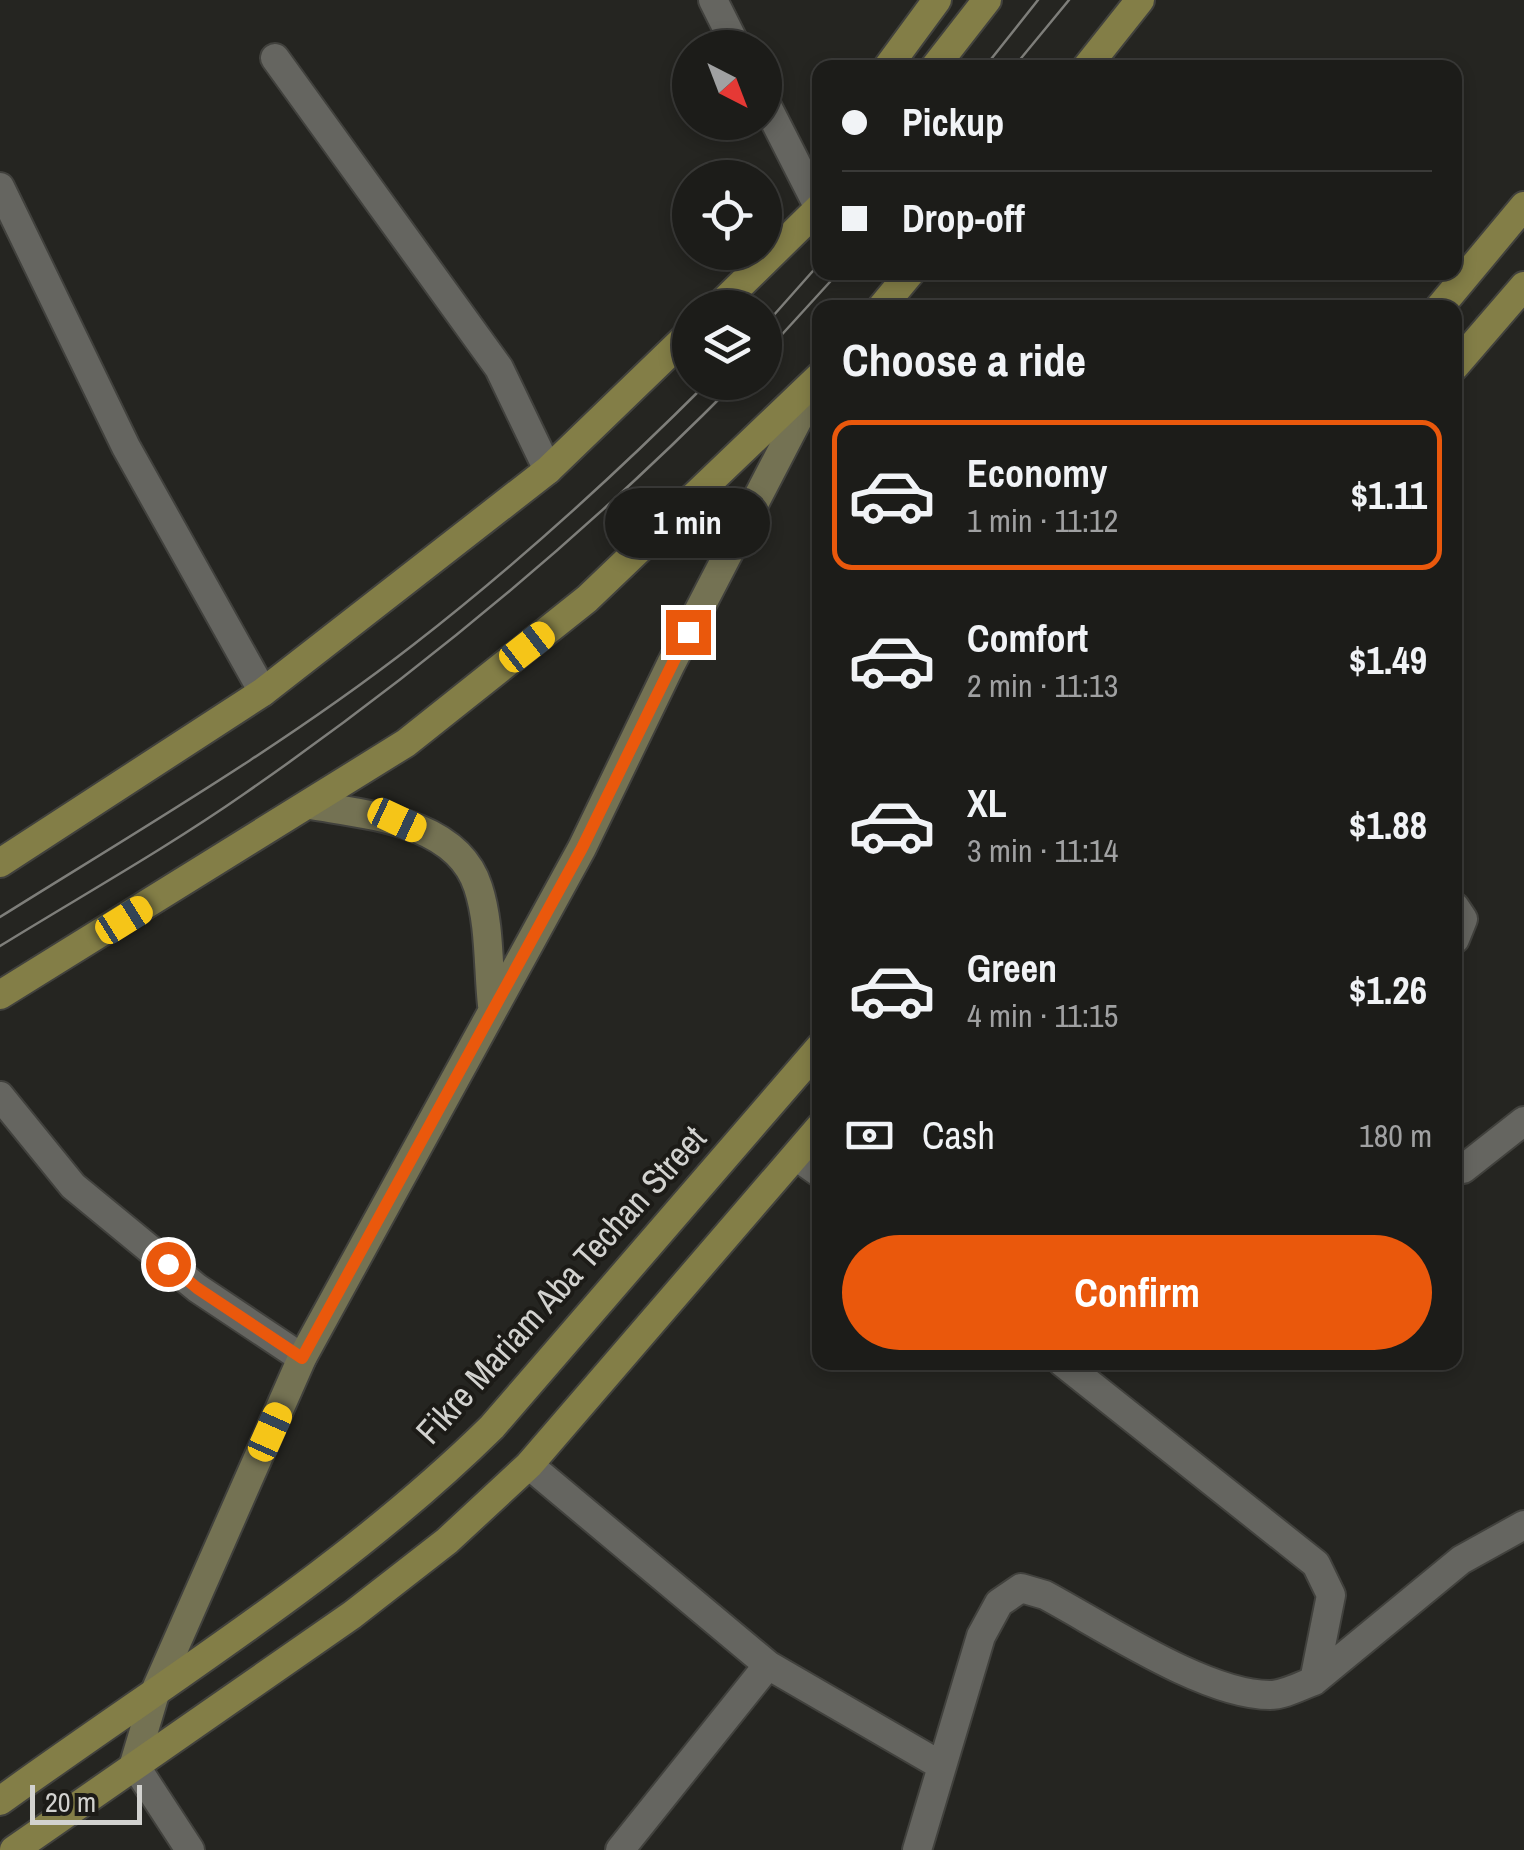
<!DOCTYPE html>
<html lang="en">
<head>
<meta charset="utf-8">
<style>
	:root { --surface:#1c1c19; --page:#252522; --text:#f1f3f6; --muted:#a0a1a2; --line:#3a3a38; --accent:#ea580c }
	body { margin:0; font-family:"Archivo Narrow",sans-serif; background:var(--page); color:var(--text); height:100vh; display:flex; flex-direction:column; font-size:38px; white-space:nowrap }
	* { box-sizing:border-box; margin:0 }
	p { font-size:32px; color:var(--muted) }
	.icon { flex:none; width:55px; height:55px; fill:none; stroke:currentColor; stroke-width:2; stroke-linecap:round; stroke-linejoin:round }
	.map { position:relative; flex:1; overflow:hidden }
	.drawer { position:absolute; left:812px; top:300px; width:650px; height:1070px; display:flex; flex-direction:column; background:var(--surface); border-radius:20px; box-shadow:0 5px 15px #0003,0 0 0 2px var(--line) }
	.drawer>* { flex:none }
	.banner { position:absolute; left:812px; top:60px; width:650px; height:220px; border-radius:20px; box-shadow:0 5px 15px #0003,0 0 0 2px var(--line); display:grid; align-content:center; height:220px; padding:0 30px; background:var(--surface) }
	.needle { width:65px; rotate:138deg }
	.controls { position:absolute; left:672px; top:30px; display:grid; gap:20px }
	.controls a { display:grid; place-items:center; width:110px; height:110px; border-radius:50%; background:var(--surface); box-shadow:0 5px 15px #0003,0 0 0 2px var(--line); font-size:50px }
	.scale { position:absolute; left:30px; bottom:25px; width:112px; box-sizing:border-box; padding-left:10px; border:5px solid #d2d2cf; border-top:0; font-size:28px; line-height:35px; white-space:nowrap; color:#d2d2cf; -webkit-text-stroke:8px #1c1b17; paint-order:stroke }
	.end { position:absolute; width:45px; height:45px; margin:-22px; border:12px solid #ea580c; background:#fff; box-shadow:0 0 0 5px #fff }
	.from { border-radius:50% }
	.bubble { position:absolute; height:70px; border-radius:35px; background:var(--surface); box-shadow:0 5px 15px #0003,0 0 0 2px var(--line); font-size:32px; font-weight:700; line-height:70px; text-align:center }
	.car { position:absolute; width:30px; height:60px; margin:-30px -15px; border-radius:12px; box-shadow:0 0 8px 2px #0007; background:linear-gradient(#f5c518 24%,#345 0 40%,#f5c518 0 76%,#345 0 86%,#f5c518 0) }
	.banner b { display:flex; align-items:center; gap:35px; height:95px; font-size:38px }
	.banner b+b { border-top:2px solid var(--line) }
	.banner i { width:25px; height:25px; background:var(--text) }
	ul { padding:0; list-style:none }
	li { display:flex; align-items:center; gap:30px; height:150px; margin:0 20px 15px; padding:0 10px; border:5px solid transparent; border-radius:20px }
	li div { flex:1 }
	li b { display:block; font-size:38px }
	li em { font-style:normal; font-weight:700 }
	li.on { border-color:var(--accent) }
	li>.icon { width:90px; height:90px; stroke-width:1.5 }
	h2 { padding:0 30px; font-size:45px; line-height:120px }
	.pay { display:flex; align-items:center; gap:25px; height:110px; padding:0 30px; font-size:38px }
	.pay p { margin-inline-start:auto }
	.action { display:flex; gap:20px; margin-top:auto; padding:20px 30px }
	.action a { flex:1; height:115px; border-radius:60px; background:var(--accent); color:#fff; font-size:40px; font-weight:700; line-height:115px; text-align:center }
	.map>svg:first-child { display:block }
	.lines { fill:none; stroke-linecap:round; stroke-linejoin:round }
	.minor-casing { stroke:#41413d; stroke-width:32 }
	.secondary-casing { stroke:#41413d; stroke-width:32 }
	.primary-casing { stroke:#41413d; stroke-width:32 }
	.minor { stroke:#656560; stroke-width:28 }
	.secondary { stroke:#747253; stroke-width:28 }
	.primary { stroke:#837e47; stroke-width:28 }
	.tram { stroke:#7e7e7a; stroke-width:2.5 }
	.route { stroke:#ea580c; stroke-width:12 }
	.labels { text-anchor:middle; stroke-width:8; stroke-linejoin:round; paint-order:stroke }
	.street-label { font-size:35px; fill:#d2d2cf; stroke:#1c1b17 }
</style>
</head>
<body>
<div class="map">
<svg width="1524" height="1850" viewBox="0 0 1524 1850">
	<rect width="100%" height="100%" fill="#252521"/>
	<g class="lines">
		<g class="minor-casing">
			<path id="minor" d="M713,0L737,48
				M275,58L499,368L548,470
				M765,102L819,208
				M0,187L126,447L263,692
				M1455,907L1463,919L1455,939
				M0,1096L73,1186L197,1288L302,1358
				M796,1156L820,1173
				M1455,1166L1463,1169L1524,1121
				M529,1465L768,1665L942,1766
				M1314,1681L1461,1560L1524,1525
				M134,1764L190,1850
				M620,1850L768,1665
				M917,1850L981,1636L999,1603L1021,1588L1045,1595C1103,1626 1205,1695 1270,1695C1284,1695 1300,1686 1314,1681L1331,1595L1316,1564L1062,1362"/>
		</g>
		<g class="secondary-casing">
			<path id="secondary" d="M311,805C368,815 457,821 478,887C490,923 488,968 492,1005
				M134,1764L157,1687L302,1358L582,848L671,664L819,379"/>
		</g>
		<g class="primary-casing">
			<path id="primary" d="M887,68L937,0
				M934,68L987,0
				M1086,68L1140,0
				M717,308L820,207
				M881,308L911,272
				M1439,308L1524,206
				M1455,366L1524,286
				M0,863L263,692L548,470L690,333
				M0,995L406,743L587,599L820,376
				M0,1801C167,1680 345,1572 492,1427L820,1047
				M14,1850L352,1615L447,1541L529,1465L820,1127"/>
		</g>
		<use href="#minor" class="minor"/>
		<use href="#secondary" class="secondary"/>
		<use href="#primary" class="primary"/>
		<path class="tram" d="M984,68L1038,0
			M1013,68L1069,0
			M765,325L820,263
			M765,353L839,272
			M0,917C139,830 283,746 413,645C516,565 615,475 708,382
			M0,946C81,896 165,849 244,794C420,672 585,535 736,382"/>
	</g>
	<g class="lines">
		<path class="route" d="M168,1264L197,1288L302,1358L582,848L688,632"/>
	</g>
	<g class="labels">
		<g class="street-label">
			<text transform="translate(561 1285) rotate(-48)" y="12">Fikre Mariam Aba Techan Street</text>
		</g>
	</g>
</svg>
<div class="controls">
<a><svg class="needle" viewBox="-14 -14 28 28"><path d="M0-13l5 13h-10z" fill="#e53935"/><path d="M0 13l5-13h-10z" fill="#a0a1a2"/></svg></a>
<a><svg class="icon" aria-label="locate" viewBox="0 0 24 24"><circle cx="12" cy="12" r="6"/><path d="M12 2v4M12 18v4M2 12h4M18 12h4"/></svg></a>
<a><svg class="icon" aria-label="layers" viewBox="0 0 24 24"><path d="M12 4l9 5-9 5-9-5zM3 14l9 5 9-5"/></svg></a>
</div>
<div class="scale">20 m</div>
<i class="end from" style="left:168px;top:1264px"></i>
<i class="end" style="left:688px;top:632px"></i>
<div class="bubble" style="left:605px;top:488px;width:165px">1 min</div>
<i class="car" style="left:527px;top:647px;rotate:52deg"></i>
<i class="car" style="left:397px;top:820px;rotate:115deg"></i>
<i class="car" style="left:124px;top:920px;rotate:58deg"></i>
<i class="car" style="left:270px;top:1432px;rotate:24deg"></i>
<div class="banner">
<b><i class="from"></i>Pickup</b>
<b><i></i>Drop-off</b>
</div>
<section class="drawer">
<h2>Choose a ride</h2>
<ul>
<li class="on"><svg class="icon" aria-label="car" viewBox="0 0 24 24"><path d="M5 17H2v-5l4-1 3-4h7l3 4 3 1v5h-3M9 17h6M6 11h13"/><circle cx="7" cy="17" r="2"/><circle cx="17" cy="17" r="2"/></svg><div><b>Economy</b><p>1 min · 11:12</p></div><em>$1.11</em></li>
<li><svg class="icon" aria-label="car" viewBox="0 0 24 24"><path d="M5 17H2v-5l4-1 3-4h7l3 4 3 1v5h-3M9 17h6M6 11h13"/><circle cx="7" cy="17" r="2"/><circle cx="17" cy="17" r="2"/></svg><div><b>Comfort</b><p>2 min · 11:13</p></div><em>$1.49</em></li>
<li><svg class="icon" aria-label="car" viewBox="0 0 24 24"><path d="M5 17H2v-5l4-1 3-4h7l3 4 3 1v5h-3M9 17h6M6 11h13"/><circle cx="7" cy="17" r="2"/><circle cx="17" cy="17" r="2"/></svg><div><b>XL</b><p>3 min · 11:14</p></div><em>$1.88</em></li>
<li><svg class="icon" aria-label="car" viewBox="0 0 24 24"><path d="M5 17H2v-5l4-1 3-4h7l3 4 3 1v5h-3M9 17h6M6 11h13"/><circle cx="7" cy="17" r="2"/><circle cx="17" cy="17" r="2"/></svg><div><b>Green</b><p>4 min · 11:15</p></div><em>$1.26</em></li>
</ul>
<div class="pay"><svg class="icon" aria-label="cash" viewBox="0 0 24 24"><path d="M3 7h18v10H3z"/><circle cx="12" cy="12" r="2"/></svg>Cash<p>180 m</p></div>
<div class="action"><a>Confirm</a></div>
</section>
</div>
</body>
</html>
